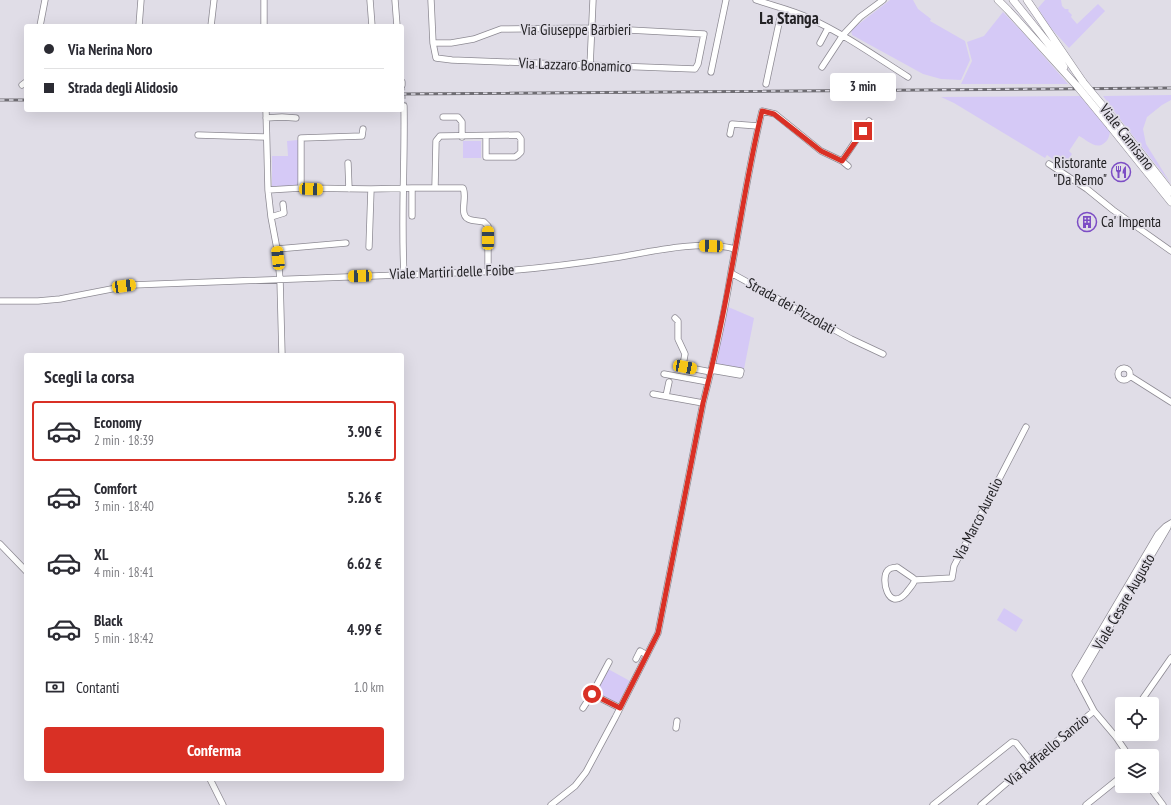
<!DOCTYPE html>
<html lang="it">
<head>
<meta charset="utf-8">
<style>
	:root { --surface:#fff; --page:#f2f2f3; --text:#2b2b33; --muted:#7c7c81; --line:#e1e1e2; --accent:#d93025 }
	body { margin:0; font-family:"PT Sans Narrow",sans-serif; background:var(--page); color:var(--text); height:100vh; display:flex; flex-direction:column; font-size:15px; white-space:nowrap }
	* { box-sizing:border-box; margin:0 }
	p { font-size:13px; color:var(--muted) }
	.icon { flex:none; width:22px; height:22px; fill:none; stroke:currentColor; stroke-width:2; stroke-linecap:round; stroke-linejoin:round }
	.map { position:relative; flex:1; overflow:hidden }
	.side { position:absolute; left:24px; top:353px; width:380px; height:428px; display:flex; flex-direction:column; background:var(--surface); border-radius:4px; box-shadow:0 4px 16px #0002 }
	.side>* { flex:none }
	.hud { position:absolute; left:24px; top:24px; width:380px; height:88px; border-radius:4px; box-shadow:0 4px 16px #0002; display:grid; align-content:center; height:88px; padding:0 20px; background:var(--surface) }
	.controls { position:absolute; left:1115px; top:697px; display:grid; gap:8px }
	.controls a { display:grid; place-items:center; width:44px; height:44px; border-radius:4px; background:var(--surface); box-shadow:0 4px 16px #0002; font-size:20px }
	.end { position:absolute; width:18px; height:18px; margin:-9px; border:5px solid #d93025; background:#fff; box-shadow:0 0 0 2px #fff }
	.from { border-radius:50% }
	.bubble { position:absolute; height:28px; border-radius:4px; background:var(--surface); box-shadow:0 4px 16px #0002; font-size:13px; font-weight:600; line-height:28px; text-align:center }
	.car { position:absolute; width:12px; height:24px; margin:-12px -6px; border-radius:5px; box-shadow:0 0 3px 1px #0007; background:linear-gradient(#f5c518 24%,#345 0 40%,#f5c518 0 76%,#345 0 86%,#f5c518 0) }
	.hud b { display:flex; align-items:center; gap:14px; height:38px; font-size:15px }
	.hud b+b { border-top:1px solid var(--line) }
	.hud i { width:10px; height:10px; background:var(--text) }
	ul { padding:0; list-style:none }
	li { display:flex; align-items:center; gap:12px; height:60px; margin:0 8px 6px; padding:0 12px; border:2px solid transparent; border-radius:4px }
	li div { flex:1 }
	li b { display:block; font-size:15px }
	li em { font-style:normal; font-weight:600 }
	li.current { border-color:var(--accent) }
	li>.icon { width:36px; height:36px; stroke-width:1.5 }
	h2 { padding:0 20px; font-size:18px; line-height:48px }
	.pay { display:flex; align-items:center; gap:10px; height:44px; padding:0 20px; font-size:15px }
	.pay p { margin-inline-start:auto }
	.cta { display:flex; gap:8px; margin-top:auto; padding:8px 20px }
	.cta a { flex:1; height:46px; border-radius:4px; background:var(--accent); color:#fff; font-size:16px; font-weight:600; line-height:46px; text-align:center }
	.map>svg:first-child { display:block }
	.green { fill:#d5c9f6 }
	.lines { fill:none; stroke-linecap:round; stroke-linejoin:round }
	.minor-tunnel { stroke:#bab8c0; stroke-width:5.5; stroke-dasharray:5.5 3; stroke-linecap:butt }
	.minor-casing { stroke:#8d8a93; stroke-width:7 }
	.major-casing { stroke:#8d8a93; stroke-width:8 }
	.minor { stroke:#fff; stroke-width:5.5 }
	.major { stroke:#fff; stroke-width:7 }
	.rail-casing { stroke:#6f6d73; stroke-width:3 }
	.rail { stroke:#e0dde7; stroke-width:1.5; stroke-dasharray:4.5; stroke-linecap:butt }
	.major-bridge-casing { stroke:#8d8a93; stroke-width:8; stroke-linecap:butt }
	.major-bridge { stroke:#fff; stroke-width:7 }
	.route { stroke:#d93025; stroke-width:5 }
	.labels { text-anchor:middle; stroke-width:3.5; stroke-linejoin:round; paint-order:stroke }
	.street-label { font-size:15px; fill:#232225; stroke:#e0dde7 }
	.poi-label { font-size:15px; fill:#232225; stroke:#e0dde7; text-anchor:end }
	.quarter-label { font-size:17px; font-weight:bold; fill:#232225; stroke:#e0dde7 }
</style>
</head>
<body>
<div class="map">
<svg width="1171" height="805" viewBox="0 0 1171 805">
	<rect width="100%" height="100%" fill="#e0dde7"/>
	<path class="green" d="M890,0H913L918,9L931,19L930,21L965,41L970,60L961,80L941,79L923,74L852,35L851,30Z
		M1045,0H1061L1062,6L1065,9H1068L1069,10L1068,11L1072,15L1071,17L1077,24L1098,4L1105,11L1069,48L1049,26L1038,8Z
		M1003,12L1026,36L1068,84H961L972,61L967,42L984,36Z
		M1171,95V100L1162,105L1147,117L1143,129L1146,144L1171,184L1123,123L1103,96Z
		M1080,96L1110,132C1109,137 1108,141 1103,144C1095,149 1087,140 1079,136L1069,151L1072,154L1064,167L1047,155L1045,158L954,103L941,97Z
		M298,140L299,187H272V156H288L287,141Z
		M463,141H481V158H463Z
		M726,306L754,318L744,369L715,365Z
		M1004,608L1023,620L1016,632L997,620Z
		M608,669L630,681L619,702H613L596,692L597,688Z"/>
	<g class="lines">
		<path class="minor-tunnel" d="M402,85L404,106"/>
		<g class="minor-casing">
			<path id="minor" d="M264,0V26
				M370,0L372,26
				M395,0L397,26
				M431,0L433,43L436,58L452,60L695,69L698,64L704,34L592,28L501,29L474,39L451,43H433
				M756,0C774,6 792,10 809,18C844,34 875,56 908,77
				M40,26L45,0
				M139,26L141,0
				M211,26L214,0
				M820,43L828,28
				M590,66L593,0
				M822,67L843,35L860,17L883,0
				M711,72L726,0
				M402,82V85
				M766,84L782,9
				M22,85L26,82
				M404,106C405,162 401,218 404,275
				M266,110L268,190L271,217L277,249L280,279L282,355
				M443,117H458L462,122V137
				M266,118L282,117L296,118
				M730,134L732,124L758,126
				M198,135L266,137
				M842,161L869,121
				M348,163L349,189
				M1049,164L1087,189L1113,210L1171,251
				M435,187L436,141L440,136L518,135L521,139V152L518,155L515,157H486V136
				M301,188V138L362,136L363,129
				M268,190L301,188L371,189L412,188H463C468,198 457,217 471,220C475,221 480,221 484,222L488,226V271
				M412,216V188
				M271,217L284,213L283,204
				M369,247L371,189
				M277,249L346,243
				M731,273L851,339L883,354
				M0,301H38L60,299L132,285L504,271C543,268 582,263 620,257C654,251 701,240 735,249
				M675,318L678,321V339L685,354L683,365L685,367L711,372
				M1118 374a6 6 0 1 1 12 0a6 6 0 1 1-12 0Z
				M711,370L740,375L741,371L712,366
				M664,374L708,382
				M1130,376L1171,402
				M653,394L703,403
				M666,396L669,382
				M0,544L26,571
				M897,567L913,578L915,580C913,585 909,589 906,593C888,613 880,578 888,570C891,567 894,568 897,567Z
				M915,580L952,578L954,566L1026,427
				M636,659L640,651L647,655
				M609,662L592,694L620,708
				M1078,681L1168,527
				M1139,704L1171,658
				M583,708L592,694
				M676,728L677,721
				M1116,737L1122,728
				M1129,756L1116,737L1094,711L1075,675L1158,534L1166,526L1171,523
				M210,779L223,805
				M1149,786L1163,805
				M551,805L575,786L586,772L615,718L658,633L703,403C714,360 724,316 731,272C741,219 749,164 762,111L775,114L821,151L842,161L848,166
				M933,805L1012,742L1016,743L1031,762
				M981,805L1031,762L1094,711
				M1086,805L1122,776"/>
		</g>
		<g class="major-casing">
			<path id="major" d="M998,0L1008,10L1077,86
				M1013,0L1055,52L1064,67
				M1027,0L1083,82
				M1117,123L1171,192
				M1110,126L1171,202"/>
		</g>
		<use href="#minor" class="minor"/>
		<use href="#major" class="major"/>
		<g class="rail-casing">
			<path id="rail" d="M402,94L1171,88
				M0,100H26"/>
		</g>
		<use href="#rail" class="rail"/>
		<g class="major-bridge-casing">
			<path id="major-bridge" d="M1083,82L1117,123
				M1077,86L1110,126"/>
		</g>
		<use href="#major-bridge" class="major-bridge"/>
	</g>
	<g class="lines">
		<path class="route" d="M592,694L620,708L658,633L703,403C714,360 723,316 731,272C741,219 749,164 762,111L774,114L821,151L842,161L863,131"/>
	</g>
	<defs>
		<g id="restaurant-ring" transform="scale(1)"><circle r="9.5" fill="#e0dde7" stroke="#7c4dc5" stroke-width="1.5"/><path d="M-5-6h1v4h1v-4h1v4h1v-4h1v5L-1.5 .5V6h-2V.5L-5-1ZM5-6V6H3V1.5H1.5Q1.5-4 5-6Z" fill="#7c4dc5"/></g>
		<g id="building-ring" transform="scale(1)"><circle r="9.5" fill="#e0dde7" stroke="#7c4dc5" stroke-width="1.5"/><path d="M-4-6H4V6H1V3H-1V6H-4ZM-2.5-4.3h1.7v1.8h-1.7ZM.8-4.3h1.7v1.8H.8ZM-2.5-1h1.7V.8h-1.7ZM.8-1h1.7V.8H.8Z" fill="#7c4dc5"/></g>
	</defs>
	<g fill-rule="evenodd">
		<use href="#restaurant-ring" x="1121" y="172"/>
		<use href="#building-ring" x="1087" y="222"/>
	</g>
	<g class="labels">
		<g class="street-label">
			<text x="576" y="35">Via Giuseppe Barbieri</text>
			<text transform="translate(575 65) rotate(2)" y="5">Via Lazzaro Bonamico</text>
			<text transform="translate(1127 137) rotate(52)" y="5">Viale Camisano</text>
			<text transform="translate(452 272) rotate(-2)" y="5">Viale Martiri delle Foibe</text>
			<text transform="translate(791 306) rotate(29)" y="5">Strada dei Pizzolati</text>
			<text transform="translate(978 519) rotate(-63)" y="5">Via Marco Aurelio</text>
			<text transform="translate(1124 602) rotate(-60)" y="5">Viale Cesare Augusto</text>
			<text transform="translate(1047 750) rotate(-40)" y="5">Via Raffaello Sanzio</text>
		</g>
		<g class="poi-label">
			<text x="1107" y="168">Ristorante<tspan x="1107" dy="17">"Da Remo"</tspan></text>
			<text x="1101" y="227" text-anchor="start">Ca' Impenta</text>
		</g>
		<g class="quarter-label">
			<text x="789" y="24">La Stanga</text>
		</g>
	</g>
</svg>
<div class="controls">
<a><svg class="icon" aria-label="locate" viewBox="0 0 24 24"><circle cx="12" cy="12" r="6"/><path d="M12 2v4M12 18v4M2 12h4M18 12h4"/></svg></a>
<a><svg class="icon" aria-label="layers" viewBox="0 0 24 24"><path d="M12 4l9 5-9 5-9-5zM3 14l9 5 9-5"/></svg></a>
</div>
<i class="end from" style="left:592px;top:694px"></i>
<i class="end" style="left:863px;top:131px"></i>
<div class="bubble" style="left:830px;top:73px;width:66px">3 min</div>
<i class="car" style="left:311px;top:189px;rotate:92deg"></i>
<i class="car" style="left:488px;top:238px;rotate:0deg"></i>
<i class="car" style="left:711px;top:246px;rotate:272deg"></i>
<i class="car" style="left:278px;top:258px;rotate:354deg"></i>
<i class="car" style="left:360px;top:276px;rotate:268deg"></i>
<i class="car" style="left:124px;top:286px;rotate:82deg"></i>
<i class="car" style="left:685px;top:367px;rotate:101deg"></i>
<div class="hud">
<b><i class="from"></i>Via Nerina Noro</b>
<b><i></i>Strada degli Alidosio</b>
</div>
<section class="side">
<h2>Scegli la corsa</h2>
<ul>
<li class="current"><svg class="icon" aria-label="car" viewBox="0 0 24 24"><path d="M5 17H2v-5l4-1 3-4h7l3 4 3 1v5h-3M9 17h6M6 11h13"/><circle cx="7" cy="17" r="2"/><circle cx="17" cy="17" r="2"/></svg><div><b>Economy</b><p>2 min · 18:39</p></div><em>3.90 €</em></li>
<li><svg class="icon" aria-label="car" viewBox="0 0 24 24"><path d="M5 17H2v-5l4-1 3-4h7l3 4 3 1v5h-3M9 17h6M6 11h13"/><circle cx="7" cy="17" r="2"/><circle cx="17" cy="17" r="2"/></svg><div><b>Comfort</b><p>3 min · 18:40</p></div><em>5.26 €</em></li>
<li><svg class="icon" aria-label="car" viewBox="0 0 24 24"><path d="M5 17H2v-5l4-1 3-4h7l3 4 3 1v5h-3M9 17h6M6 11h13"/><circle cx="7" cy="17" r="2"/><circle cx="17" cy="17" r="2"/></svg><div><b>XL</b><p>4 min · 18:41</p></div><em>6.62 €</em></li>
<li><svg class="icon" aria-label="car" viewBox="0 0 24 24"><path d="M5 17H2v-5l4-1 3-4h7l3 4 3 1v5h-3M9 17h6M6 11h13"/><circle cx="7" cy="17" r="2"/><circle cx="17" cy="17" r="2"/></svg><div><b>Black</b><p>5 min · 18:42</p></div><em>4.99 €</em></li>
</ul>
<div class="pay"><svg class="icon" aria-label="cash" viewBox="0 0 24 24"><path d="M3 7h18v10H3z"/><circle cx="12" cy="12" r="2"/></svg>Contanti<p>1.0 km</p></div>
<div class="cta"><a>Conferma</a></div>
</section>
</div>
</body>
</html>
